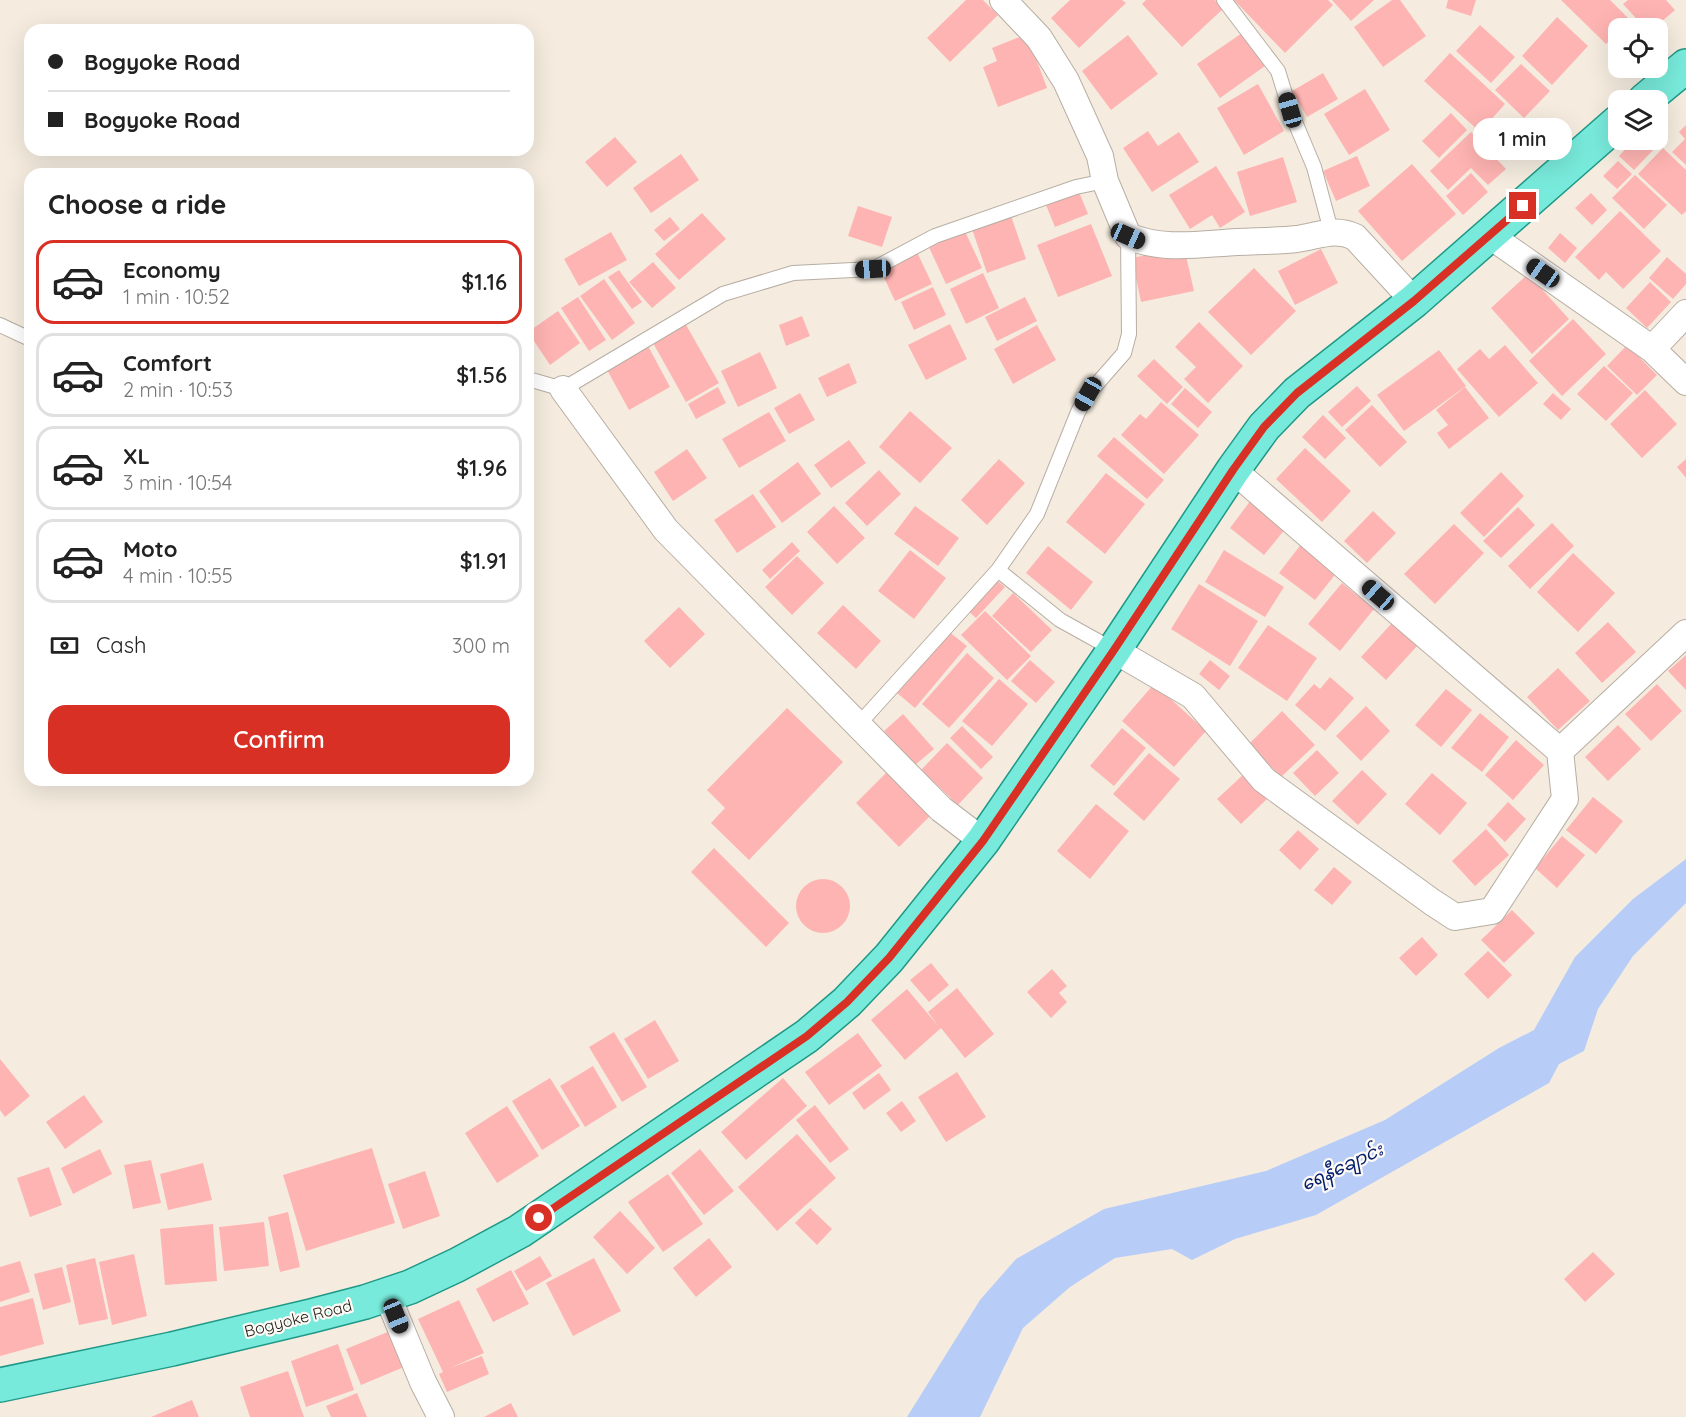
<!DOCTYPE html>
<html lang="en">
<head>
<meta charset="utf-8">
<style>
	:root { --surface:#fff; --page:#f2f2f2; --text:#222; --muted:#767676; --line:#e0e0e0; --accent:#d93025 }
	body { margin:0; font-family:Quicksand,"Noto Sans Myanmar",sans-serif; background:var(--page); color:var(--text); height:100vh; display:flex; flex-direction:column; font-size:22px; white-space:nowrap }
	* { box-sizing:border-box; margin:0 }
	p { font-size:20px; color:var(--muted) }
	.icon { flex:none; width:33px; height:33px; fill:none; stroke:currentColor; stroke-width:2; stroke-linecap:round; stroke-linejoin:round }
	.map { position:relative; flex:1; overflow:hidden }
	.drawer { position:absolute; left:24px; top:168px; width:510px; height:618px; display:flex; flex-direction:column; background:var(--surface); border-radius:18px; box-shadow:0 6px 24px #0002 }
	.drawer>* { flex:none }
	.hud { position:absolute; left:24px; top:24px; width:510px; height:132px; border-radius:18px; box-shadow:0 6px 24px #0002; display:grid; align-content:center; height:132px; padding:0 24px; background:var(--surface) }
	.fabs { position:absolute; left:1608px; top:18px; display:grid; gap:12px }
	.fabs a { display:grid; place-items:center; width:60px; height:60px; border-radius:12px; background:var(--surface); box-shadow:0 6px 24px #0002; font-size:30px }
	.end { position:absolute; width:27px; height:27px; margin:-14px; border:8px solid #d93025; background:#fff; box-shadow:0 0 0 3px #fff }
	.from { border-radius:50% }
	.bubble { position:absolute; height:42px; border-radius:18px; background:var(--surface); box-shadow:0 6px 24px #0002; font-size:20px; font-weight:600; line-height:42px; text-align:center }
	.car { position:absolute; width:18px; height:36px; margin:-18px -9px; border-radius:8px; box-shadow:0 0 4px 2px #0007; background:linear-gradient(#222 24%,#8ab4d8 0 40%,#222 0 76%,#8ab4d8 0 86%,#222 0) }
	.hud b { display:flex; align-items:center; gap:21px; height:57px; font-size:22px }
	.hud b+b { border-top:2px solid var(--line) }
	.hud i { width:15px; height:15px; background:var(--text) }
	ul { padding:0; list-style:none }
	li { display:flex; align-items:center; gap:18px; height:84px; margin:0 12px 9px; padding:0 12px; border:3px solid var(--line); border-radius:18px }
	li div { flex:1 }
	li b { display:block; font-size:22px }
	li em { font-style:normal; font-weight:600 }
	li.on { border-color:var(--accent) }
	li>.icon { width:54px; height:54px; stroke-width:1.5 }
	h2 { padding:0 24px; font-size:27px; line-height:72px }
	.pay { display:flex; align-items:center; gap:15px; height:66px; padding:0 24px; font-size:22px }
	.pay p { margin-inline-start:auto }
	.primary-button { display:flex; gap:12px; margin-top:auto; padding:12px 24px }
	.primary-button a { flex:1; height:69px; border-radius:18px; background:var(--accent); color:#fff; font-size:24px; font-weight:600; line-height:69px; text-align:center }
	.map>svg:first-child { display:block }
	.water { fill:#b7cdf8 }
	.building { fill:#feb4b2 }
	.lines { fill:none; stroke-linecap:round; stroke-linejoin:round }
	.lane-casing { stroke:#b7aea3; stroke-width:16 }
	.street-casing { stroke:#b7aea3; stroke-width:28 }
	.primary-casing { stroke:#1e9887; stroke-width:36 }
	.lane { stroke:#fff; stroke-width:14 }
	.street { stroke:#fff; stroke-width:26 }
	.primary { stroke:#78eadb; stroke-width:33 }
	.route { stroke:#d93025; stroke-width:8 }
	.labels { text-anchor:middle; stroke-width:4.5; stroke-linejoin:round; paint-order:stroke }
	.street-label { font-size:16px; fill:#1e1b17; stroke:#fefaf5 }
	.water-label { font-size:18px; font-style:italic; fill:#04206d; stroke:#fefaf5 }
</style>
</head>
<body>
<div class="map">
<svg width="1686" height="1417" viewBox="0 0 1686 1417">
	<rect width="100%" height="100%" fill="#f5ecdf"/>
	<path class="water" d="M1686,859V903L1633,956L1598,1009L1584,1051L1559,1064L1549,1083L1316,1215L1235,1239L1192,1260L1172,1249L1115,1258L1070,1287L1023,1328L980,1417H907L980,1300L1016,1259L1104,1209L1266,1171L1385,1120L1499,1048L1534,1030L1575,957L1633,899Z"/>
	<path class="building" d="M966,0H983L998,15L950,62L927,38Z
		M1070,0H1122L1126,3L1079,48L1051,18Z
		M1146,0H1215L1223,9L1182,47L1142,4Z
		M1234,0H1328L1333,5L1285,53Z
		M1332,0H1374L1351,21Z
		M1392,0H1400L1426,36L1383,67L1354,27Z
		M1448,0H1476L1471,16L1446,8Z
		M1561,0H1610L1630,20L1622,28H1618V32L1606,44Z
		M1628,0H1666L1675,10L1654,28H1645L1623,4Z
		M1557,17L1588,46L1552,85L1522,56Z
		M1480,25L1515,57L1491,83L1456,51Z
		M1242,33L1265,66L1220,98L1197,64Z
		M1027,34L1047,88L998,107L983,67L997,61L992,48Z
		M1128,35L1158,74L1111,110L1082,71Z
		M1450,53L1505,104L1480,132L1424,81Z
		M1521,64L1550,91L1524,118L1495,90Z
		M1323,73L1338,99L1307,117L1292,91Z
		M1258,84L1284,131L1244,155L1217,108Z
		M1365,89L1390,130L1349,155L1324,114Z
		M1451,113L1467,130L1439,158L1422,141Z
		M1686,125V165L1672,152L1685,139L1679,132Z
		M1148,131L1158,146L1179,132L1199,162L1152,192L1123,148Z
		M1471,132L1506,169L1488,185L1471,168L1448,190L1430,171Z
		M615,137L637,162L607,187L585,162Z
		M1634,140H1652L1658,145L1634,170L1619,156Z
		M1663,148L1686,170V211L1682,215L1638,174Z
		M681,154L699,180L651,213L633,188Z
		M1357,156L1370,186L1336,201L1323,171Z
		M1283,157L1297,202L1250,216L1237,172Z
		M1618,161L1632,174L1617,189L1603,176Z
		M1412,164L1456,214L1402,261L1358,211Z
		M1216,166L1245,212L1220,228L1212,215L1190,229L1169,195Z
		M1471,173L1488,192L1463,215L1446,196Z
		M1635,175L1667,205L1644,229L1612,198Z
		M1079,192L1088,214L1055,227L1046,205Z
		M1591,193L1607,210L1592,225L1575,208Z
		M858,206L892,217L882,247L848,236Z
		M1620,211L1661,251L1623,289L1606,272L1599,280L1575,257Z
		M702,213L726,239L679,280L655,254Z
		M1010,213L1026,259L987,273L971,226Z
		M670,217L680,229L664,241L654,230Z
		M1091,224L1112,276L1058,297L1037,245Z
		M963,227L982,268L946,284L927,243Z
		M611,232L627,260L579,286L564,259Z
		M1560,233L1577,248L1565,263L1548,248Z
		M1184,247L1194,291L1141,302L1132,258Z
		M1321,249L1338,283L1295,305L1278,271Z
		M917,252L932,284L895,301L880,269Z
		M1667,257L1686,274V284L1673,299L1649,278Z
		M653,262L676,288L652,308L629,282Z
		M1254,268L1296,311L1251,355L1208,312Z
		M619,270L642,302L632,309L608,277Z
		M983,273L999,308L966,324L950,289Z
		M1528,274L1569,319L1532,354L1491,308Z
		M604,279L635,323L612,340L580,296Z
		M1650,282L1671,302L1647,328L1626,308Z
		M933,287L946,315L914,330L901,302Z
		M578,297L606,340L589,351L561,308Z
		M1025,297L1037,321L997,341L985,317Z
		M558,311L580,343L550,365L528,332Z
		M802,316L810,336L786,346L779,325Z
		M1573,319L1606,354L1562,396L1529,361Z
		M1199,322L1243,366L1208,403L1184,379L1196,367L1175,347Z
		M685,323L719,383L686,402L652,341Z
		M950,324L967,359L926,380L908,345Z
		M1037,325L1056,360L1013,384L994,349Z
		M1505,345L1538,383L1499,417L1457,369L1480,349L1489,359Z
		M1627,345L1657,375L1637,395L1607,366Z
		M648,346L670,387L629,410L606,368Z
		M1439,350L1466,386L1404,431L1377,395Z
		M760,352L777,388L738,407L721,371Z
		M1154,359L1183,387L1167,404L1137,376Z
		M849,363L857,383L827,397L818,378Z
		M1604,366L1633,393L1606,421L1577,394Z
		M1357,386L1371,401L1342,427L1328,412Z
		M718,387L726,403L696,419L688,404Z
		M1465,387L1489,418L1449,449L1437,433L1448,425L1436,410Z
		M1185,388L1212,412L1198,428L1171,404Z
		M1645,390L1677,424L1642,458L1610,424Z
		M800,393L815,420L789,434L774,408Z
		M1553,393L1571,409L1561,420L1543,404Z
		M1161,402L1199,435L1164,474L1121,435L1140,414L1146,419Z
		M1372,405L1407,442L1380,467L1345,430Z
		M910,411L952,448L920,483L879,447Z
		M769,412L786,441L739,468L722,439Z
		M1323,415L1346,438L1325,459L1302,437Z
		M1114,437L1164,480L1147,499L1097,456Z
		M849,440L866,463L831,488L814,465Z
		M1305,448L1351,491L1322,522L1276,479Z
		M687,449L707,478L673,501L654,472Z
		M999,459L1025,483L987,525L961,500Z
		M1686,459V478L1677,467Z
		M798,462L821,494L782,523L759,491Z
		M879,470L901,494L867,526L845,503Z
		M1501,472L1524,496L1484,537L1460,513Z
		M1106,473L1145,504L1105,554L1066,522Z
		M753,494L776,527L737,553L714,520Z
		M1251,500L1286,528L1264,555L1230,528Z
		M834,506L865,538L837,564L807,532Z
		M915,506L959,538L938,566L894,534Z
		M1518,507L1535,525L1501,558L1483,541Z
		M1373,511L1396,533L1367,563L1344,541Z
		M1552,523L1574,546L1530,589L1508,566Z
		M1454,524L1484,553L1435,604L1404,574Z
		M792,542L800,551L770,579L762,570Z
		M1302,543L1338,571L1315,600L1279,573Z
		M1048,546L1093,582L1071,610L1026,573Z
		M910,550L946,578L914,619L878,591Z
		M1224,550L1284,587L1265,617L1205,582Z
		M1573,553L1615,593L1578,632L1537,592Z
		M797,556L824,583L792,615L765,587Z
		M994,578L1005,587L976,618L966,609Z
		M1342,583L1374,609L1340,651L1308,624Z
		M1199,584L1258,621L1230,666L1171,629Z
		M1013,593L1052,630L1031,652L992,616Z
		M843,605L881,641L856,669L817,633Z
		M679,607L705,634L670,668L644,641Z
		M985,611L1031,656L1007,680L961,635Z
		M1608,622L1636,652L1602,683L1575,653Z
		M1392,623L1418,645L1386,680L1361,657Z
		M1268,625L1317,658L1287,701L1238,668Z
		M948,631L967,646L915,708L897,693Z
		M967,653L994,678L949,728L922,704Z
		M1686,655V690L1668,671Z
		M1030,660L1055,682L1036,703L1011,681Z
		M1210,660L1230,676L1219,690L1199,674Z
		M1558,668L1590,701L1558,730L1527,697Z
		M1330,677L1354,698L1325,731L1295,705L1314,684L1320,689Z
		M999,679L1028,704L992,746L962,721Z
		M1154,684L1206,731L1174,767L1122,721Z
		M1657,684L1682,711L1651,741L1625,714Z
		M1446,689L1472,710L1441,747L1415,725Z
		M1366,706L1390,731L1361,761L1336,736Z
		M787,708L843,762L749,860L711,823L725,808L707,790Z
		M1282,711L1315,745L1281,777L1249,744Z
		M1480,713L1509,737L1482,772L1451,748Z
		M903,714L934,749L915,765L884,731Z
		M1618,725L1641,749L1608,781L1585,757Z
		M962,726L993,757L981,769L950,738Z
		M1122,728L1146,748L1114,786L1090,766Z
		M1516,740L1544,765L1513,800L1485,775Z
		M947,743L983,778L958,805L921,770Z
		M1317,750L1339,773L1315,796L1293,773Z
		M1149,753L1180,779L1144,821L1113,794Z
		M1362,770L1387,794L1358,825L1332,801Z
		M888,771L931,815L899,847L856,803Z
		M1245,773L1269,797L1241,824L1217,799Z
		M1432,773L1467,803L1440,835L1405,804Z
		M1593,797L1623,821L1596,854L1566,830Z
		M1508,802L1526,819L1505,842L1487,825Z
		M1096,804L1129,831L1090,879L1057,851Z
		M1486,829L1509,855L1475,886L1452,861Z
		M1298,830L1319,849L1300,870L1279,850Z
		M1562,836L1585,855L1557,888L1535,868Z
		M714,848L789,923L766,947L691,872Z
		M1334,867L1352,882L1332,905L1314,890Z
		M796 906a27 27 0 1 1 54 0a27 27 0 1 1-54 0Z
		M1512,910L1535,933L1504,963L1481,940Z
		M1422,937L1438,955L1416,976L1399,958Z
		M1488,951L1512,975L1488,999L1464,974Z
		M931,963L949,985L929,1002L910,980Z
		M1052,969L1067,986L1059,993L1067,1002L1051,1018L1027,992Z
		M957,988L994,1034L965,1058L941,1028L905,1060L871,1020L907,989L939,1027L928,1012Z
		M655,1020L679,1061L648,1079L624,1039Z
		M614,1032L647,1087L622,1102L589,1047Z
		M858,1033L882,1066L829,1105L805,1072Z
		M0,1059L30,1096L5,1117L0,1110Z
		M593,1066L617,1107L585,1127L560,1086Z
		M957,1072L986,1117L946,1142L918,1097Z
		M879,1073L891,1090L864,1110L852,1093Z
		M550,1078L580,1126L542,1150L512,1101Z
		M783,1078L807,1106L746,1160L721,1132Z
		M84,1095L103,1122L65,1149L46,1122Z
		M902,1101L916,1121L901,1132L886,1113Z
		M815,1105L849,1149L830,1163L796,1120Z
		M507,1106L539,1156L497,1183L465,1133Z
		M797,1134L836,1178L777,1231L738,1187Z
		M372,1148L395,1223L306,1251L283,1175Z
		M100,1149L112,1174L73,1194L61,1168Z
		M700,1149L734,1191L704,1215L671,1173Z
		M151,1160L161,1203L133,1209L124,1165Z
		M203,1163L212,1200L168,1210L160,1174Z
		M49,1167L62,1205L30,1217L17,1178Z
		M425,1171L440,1216L403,1229L388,1184Z
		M668,1174L703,1224L663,1252L628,1202Z
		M810,1208L832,1229L817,1245L795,1223Z
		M620,1211L655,1248L627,1274L593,1237Z
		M288,1212L300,1267L280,1272L268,1217Z
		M264,1222L269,1266L224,1271L219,1227Z
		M213,1224L217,1281L165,1285L160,1229Z
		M709,1238L732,1267L696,1297L673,1268Z
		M1593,1252L1615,1274L1585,1302L1564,1279Z
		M134,1254L147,1316L112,1325L99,1262Z
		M540,1256L552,1276L526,1291L514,1271Z
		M95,1258L108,1319L79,1325L66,1265Z
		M594,1258L621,1311L573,1336L546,1283Z
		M20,1261L30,1292L0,1302V1267Z
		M62,1267L71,1302L43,1310L34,1274Z
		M511,1270L529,1304L493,1322L476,1289Z
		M33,1298L44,1344L0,1356V1307Z
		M459,1300L484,1353L450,1368L482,1356L489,1374L447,1392L439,1374L443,1372L418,1319Z
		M390,1331L404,1367L361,1385L346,1349Z
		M338,1344L354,1390L306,1407L291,1361Z
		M288,1371L304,1417H250L240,1387Z
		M357,1393L367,1417H331L326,1406Z
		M192,1400L199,1417H151Z
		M511,1403L518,1417H484Z"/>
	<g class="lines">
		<g class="lane-casing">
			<path id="lane" d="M1224,0L1278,71L1290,110L1314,167L1331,231
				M0,325L30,339
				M528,379L563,389L723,294L793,273L873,269L935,236L1076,187L1105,181
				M998,570L1060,620L1114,650
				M859,724L998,570L1037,514L1078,412L1088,394L1124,353L1129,334L1128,236"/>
		</g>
		<g class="street-casing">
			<path id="street" d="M1003,0L1039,38L1066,81L1100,156L1105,181L1128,236C1162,251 1201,244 1237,242C1257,241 1278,241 1297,239C1318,236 1335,227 1355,237L1414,301
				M1489,235L1652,349L1686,382
				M1652,349L1686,313
				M563,389L666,530L941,809L983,841
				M1114,650L1193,696L1264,780L1432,902L1455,917L1492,911L1565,799L1560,751L1233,470
				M1560,751L1686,633
				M387,1295L423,1382L441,1417"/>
		</g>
		<g class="primary-casing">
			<path id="primary" d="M1645,100L1686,66
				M0,1385L172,1349L311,1316L365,1302L410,1287L457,1265L520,1231L807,1036L847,1002L889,958L983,841L1114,650L1233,470L1264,427L1297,393L1414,301L1618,122"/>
		</g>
		<use href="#lane" class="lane"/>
		<use href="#street" class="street"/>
		<use href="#primary" class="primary"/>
	</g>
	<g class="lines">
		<path class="route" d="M539,1218L807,1036L847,1002L889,958L983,841L1114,650L1233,470L1264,427L1297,393L1414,301L1523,206"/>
	</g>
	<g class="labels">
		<g class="street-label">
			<text transform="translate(298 1318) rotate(-14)" y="6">Bogyoke Road</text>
		</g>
		<g class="water-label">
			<text transform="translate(1342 1167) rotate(-25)" y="6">ရေနီချောင်း</text>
		</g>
	</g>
</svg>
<div class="fabs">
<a><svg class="icon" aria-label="locate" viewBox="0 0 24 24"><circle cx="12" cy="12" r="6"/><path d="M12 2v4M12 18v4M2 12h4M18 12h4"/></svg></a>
<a><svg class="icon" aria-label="layers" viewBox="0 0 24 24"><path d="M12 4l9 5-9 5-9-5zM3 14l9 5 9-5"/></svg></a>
</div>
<i class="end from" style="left:539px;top:1218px"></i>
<i class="end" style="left:1523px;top:206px"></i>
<div class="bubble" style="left:1473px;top:118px;width:99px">1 min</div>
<i class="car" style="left:1290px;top:110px;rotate:344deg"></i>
<i class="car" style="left:1128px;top:236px;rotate:114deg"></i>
<i class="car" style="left:873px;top:269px;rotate:267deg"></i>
<i class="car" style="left:1543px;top:273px;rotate:305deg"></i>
<i class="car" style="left:1088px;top:394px;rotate:209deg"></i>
<i class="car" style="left:1378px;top:595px;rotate:311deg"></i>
<i class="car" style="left:396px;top:1316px;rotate:158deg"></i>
<div class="hud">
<b><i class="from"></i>Bogyoke Road</b>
<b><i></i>Bogyoke Road</b>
</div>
<section class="drawer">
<h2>Choose a ride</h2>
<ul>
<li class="on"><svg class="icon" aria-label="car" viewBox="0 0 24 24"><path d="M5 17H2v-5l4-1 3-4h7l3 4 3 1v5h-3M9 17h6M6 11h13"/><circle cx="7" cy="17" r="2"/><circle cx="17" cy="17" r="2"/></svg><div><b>Economy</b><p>1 min · 10:52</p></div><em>$1.16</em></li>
<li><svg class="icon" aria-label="car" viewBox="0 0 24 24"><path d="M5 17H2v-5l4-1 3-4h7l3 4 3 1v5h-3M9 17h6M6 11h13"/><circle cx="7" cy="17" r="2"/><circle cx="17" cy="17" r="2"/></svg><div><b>Comfort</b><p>2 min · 10:53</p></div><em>$1.56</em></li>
<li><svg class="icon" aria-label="car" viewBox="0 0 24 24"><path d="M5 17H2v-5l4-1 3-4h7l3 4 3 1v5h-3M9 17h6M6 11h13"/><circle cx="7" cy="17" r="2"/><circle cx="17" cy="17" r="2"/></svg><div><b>XL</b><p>3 min · 10:54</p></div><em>$1.96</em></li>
<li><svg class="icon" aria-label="car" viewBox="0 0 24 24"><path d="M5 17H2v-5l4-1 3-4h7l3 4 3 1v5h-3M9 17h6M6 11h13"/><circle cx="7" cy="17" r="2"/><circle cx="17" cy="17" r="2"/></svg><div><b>Moto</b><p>4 min · 10:55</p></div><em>$1.91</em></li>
</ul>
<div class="pay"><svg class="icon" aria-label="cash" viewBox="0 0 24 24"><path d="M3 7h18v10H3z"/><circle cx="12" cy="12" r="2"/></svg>Cash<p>300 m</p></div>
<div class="primary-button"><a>Confirm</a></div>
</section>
</div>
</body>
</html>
